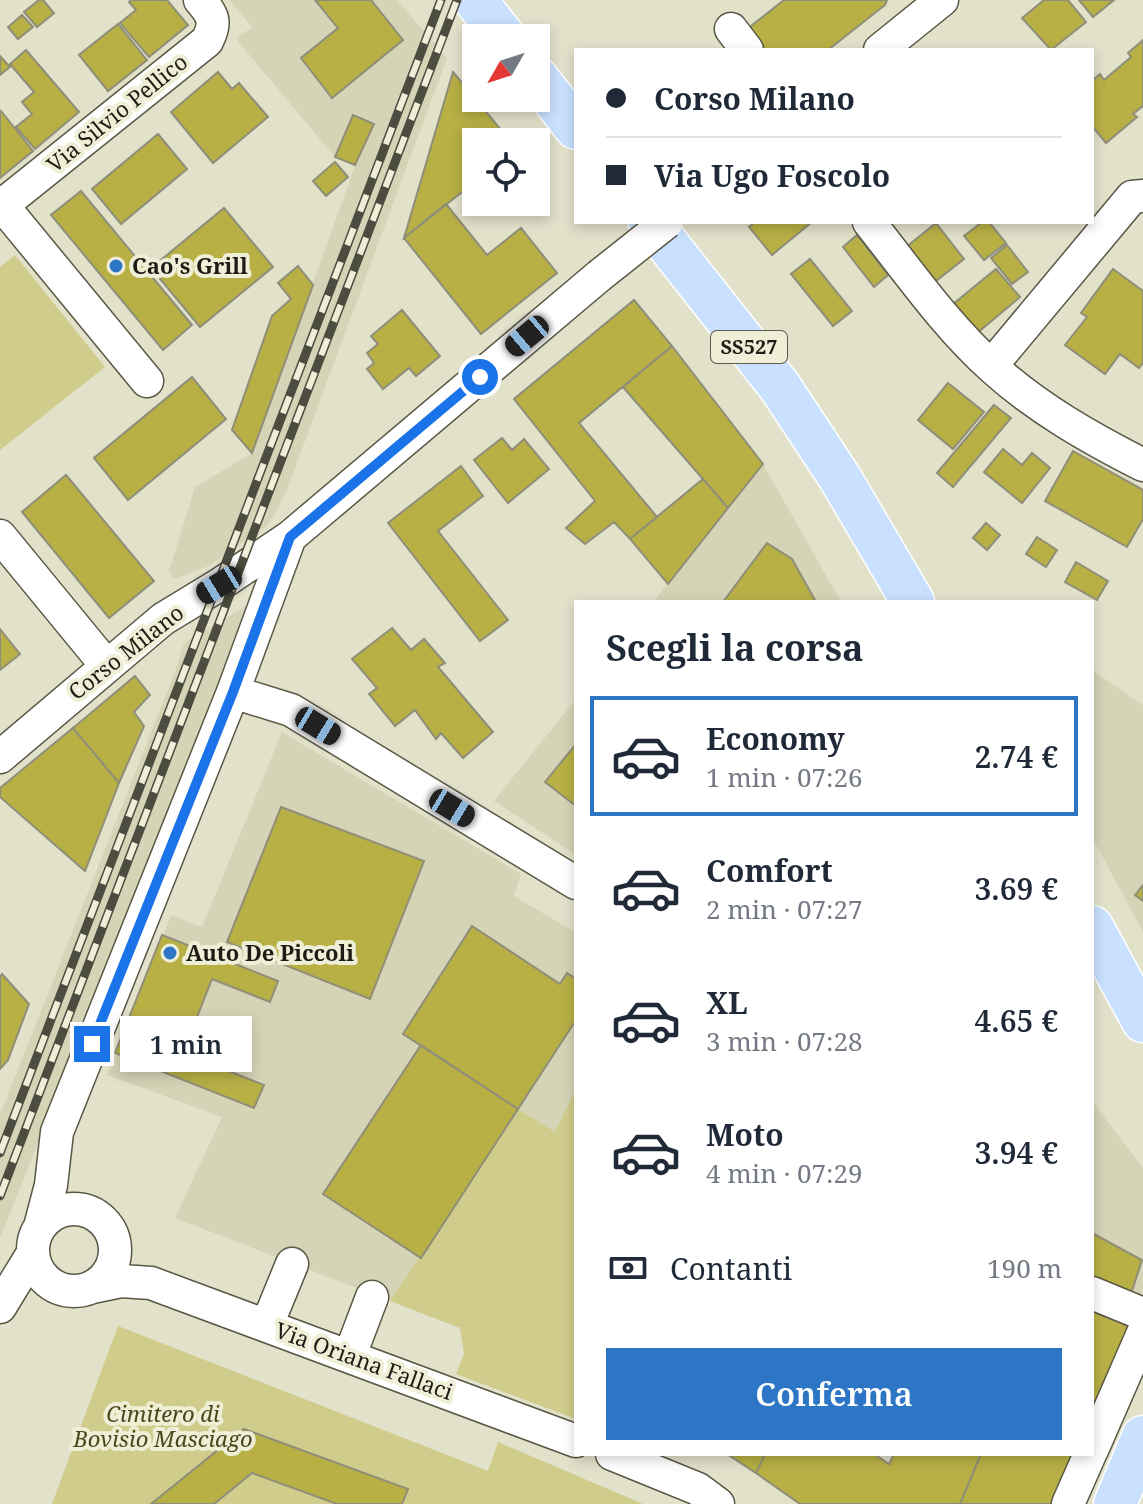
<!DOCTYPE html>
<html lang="it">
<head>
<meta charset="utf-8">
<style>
	:root { --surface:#fff; --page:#f6f6f7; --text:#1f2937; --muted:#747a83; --line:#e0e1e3; --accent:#2d76c6 }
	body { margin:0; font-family:"Noto Serif",serif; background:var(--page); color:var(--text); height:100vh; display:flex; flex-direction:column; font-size:30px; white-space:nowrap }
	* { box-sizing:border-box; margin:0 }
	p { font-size:26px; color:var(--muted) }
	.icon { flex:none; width:44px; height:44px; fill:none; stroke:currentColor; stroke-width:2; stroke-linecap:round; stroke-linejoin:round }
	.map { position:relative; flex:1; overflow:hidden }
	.drawer { position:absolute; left:574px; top:600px; width:520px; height:856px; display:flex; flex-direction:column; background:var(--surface); border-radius:0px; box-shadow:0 4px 12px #0003 }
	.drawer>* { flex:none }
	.banner { position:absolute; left:574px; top:48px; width:520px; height:176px; border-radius:0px; box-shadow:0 4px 12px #0003; display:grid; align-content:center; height:176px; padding:0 32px; background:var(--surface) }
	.needle { width:52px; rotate:231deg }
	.fabs { position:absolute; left:462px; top:24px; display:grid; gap:16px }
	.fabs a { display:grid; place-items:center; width:88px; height:88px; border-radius:0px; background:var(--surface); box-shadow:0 4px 12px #0003; font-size:40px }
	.end { position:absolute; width:36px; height:36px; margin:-18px; border:10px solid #1a73e8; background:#fff; box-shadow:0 0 0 4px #fff }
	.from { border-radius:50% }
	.bubble { position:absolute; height:56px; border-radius:0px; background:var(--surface); box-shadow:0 4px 12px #0003; font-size:26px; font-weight:600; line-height:56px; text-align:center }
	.car { position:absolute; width:24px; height:48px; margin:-24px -12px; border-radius:10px; box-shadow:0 0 6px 2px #0007; background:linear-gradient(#222 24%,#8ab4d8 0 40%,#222 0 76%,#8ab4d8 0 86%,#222 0) }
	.banner b { display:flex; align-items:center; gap:28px; height:76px; font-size:30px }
	.banner b+b { border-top:2px solid var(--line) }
	.banner i { width:20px; height:20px; background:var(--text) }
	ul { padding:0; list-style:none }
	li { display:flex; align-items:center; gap:24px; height:120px; margin:0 16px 12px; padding:0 16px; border:4px solid transparent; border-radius:0px }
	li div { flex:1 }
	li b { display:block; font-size:30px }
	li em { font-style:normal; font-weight:600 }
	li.current { border-color:var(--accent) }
	li>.icon { width:72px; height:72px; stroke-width:1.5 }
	h2 { padding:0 32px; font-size:36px; line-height:96px }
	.pay { display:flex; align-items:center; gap:20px; height:88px; padding:0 32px; font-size:30px }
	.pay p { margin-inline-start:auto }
	.cta { display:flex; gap:16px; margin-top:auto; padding:16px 32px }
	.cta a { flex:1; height:92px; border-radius:0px; background:var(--accent); color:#fff; font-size:32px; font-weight:600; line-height:92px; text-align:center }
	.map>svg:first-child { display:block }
	.built { fill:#d6d4b7 }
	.green { fill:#d0cc8c }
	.building { fill:#b8b045; stroke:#8f8e79; stroke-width:2 }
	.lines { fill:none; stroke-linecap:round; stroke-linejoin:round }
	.minor-casing { stroke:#595845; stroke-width:35 }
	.major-casing { stroke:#fff; stroke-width:45 }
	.minor { stroke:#fff; stroke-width:32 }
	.major { stroke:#c9e1fe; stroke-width:42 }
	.rail-casing { stroke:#4c4c40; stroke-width:9 }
	.rail { stroke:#efeed7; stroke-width:6; stroke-dasharray:18; stroke-linecap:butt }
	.minor-bridge-casing { stroke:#595845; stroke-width:35; stroke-linecap:butt }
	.minor-bridge { stroke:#fff; stroke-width:32 }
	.route { stroke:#1a73e8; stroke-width:10 }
	.poi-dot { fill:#2d76c6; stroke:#efeed7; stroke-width:3 }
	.labels { text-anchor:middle; stroke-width:8; stroke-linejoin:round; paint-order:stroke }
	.shield { fill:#efeed7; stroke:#5c5c4f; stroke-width:2 }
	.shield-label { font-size:20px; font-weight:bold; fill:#1d1d15 }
	.street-label { font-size:22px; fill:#1d1d15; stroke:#efeed7 }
	.poi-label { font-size:22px; font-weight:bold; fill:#1d1d15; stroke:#efeed7; text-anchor:start }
	.park-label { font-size:22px; font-style:italic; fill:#4b481d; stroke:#efeed7 }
</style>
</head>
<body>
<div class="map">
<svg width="1143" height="1504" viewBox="0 0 1143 1504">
	<rect width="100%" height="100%" fill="#e2e1ca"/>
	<path class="built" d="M229,0H397L447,58L285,495L268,525L209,566L174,579L169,571L195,487L252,453L355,166L335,157L236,39L252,27Z
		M763,464L841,602H653Z
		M254,601L0,1238V1115L175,672L184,643Z
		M1092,670L1143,705V932L1092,837Z
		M576,699V855L494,801Z
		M282,732L521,874L514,896L576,933V1089L555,1133L518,1109L390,1301L175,1218L222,1117L107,1075L171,915L202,927Z
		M1092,1101L1143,1168V1289L1092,1416Z"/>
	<path class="green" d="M15,255L105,367L0,450V267Z
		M576,1089V1419L456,1374L464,1354L460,1328L390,1301L518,1109L555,1132Z
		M118,1326L488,1471L498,1442L643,1504H52Z"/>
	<path class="building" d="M39,0H43L54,13L37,27L24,12Z
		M131,0H167L188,25L149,57L120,23L136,10L129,2Z
		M315,0H371L403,40L332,98L301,58L338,28Z
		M784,0H887L885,5L828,50H762L746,30Z
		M1044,0H1068L1086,22L1051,50L1022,18Z
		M1079,0H1114L1093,17Z
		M22,15L33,27L18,39L8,27Z
		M118,24L147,60L108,91L79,55Z
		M1143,40V106L1133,114L1137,117L1106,143L1092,126V81L1100,74L1104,80L1131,57L1128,53Z
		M26,50L79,112L35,149L16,127L32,114L22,102L34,92L10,64Z
		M0,56L10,67L0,75Z
		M218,72L232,89L239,83L268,117L213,163L171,112Z
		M453,72L511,142H476V181L404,238Z
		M1,111L33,151L0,178V112Z
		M353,115L374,124L355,165L335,157Z
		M158,134L187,169L121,224L92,189Z
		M335,162L348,177L326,196L313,181Z
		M81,191L192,325L163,350L51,215Z
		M446,204L487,255L521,228L557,273L481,334L404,238Z
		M224,208L273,267L200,327L151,268Z
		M755,222H812L772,255L749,227Z
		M982,222H989L1006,243L984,260L964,236Z
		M936,223L964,259L932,284L905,248Z
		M857,235L888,275L874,287L843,247Z
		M1007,245L1028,272L1012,284L991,258Z
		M810,259L852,311L833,326L791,274Z
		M298,266L313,285L252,453L232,430L272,316L291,299L278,283Z
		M996,269L1020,297L976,334L952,305Z
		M1113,269L1143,291V363L1139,368L1120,354L1105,374L1065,345L1087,317L1081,313Z
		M634,300L672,346L579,423L657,517L630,539L614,522L585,544L566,528L595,501L514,399Z
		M402,310L440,356L416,376L409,368L383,389L367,369L374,363L367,353L378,344L371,336Z
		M672,346L763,464L728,508L623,387Z
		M192,377L226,419L128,500L94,458Z
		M948,383L984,412L953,449L918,420Z
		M994,405L1011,418L953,487L937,473Z
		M502,438L512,450L524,439L549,469L508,503L474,460Z
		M1003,449L1022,465L1032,453L1050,468L1022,503L984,472Z
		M1073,451L1143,490V519L1127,547L1045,501Z
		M461,466L483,496L438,531L508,620L480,641L388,523Z
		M66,475L154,581L109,618L22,512Z
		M703,479L728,508L668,584L630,539Z
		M986,523L1000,535L987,550L973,538Z
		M1037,537L1057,550L1046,567L1026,554Z
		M767,543L792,559L816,602H723Z
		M1076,562L1108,581L1097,600L1065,582Z
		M392,628L411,650L424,639L445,663L438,667L493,732L463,758L441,733L436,739L415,710L395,726L369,694L377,688L352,659Z
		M0,629L20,654L0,670Z
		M135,676L150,695L134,712L144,726L119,783L73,728Z
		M73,728L119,783L85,871L0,797V788Z
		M576,744V806L545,782Z
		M281,807L424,861L370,999L227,942Z
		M1143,885V901L1135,895Z
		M472,926L560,984L567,973L576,979V1020L518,1109L403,1034Z
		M162,935L278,981L270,1002L212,979L183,1053L264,1085L254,1108L115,1053Z
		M2,974L29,1004L8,1060L0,1069V977Z
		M421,1045L518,1109L421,1258L323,1194Z
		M1092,1233L1142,1260L1131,1294L1092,1278Z
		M1092,1311L1129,1326L1092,1416Z
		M244,1429L408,1489L402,1504H337L252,1473L214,1504H151Z
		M727,1454H765L756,1473Z
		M765,1454H874L889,1464L894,1454H981L960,1504H800L756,1473Z
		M981,1454H1076L1056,1504H960Z"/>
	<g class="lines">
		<g class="minor-casing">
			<path id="minor" d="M731,29L747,50
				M880,50L942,0
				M2,205L147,381
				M0,207L207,41C217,22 213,15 200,0
				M869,222C908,271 946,326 993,368C1037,408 1090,438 1143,465
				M991,366L1132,197L1143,196
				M0,536L106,665
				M233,692L291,710L576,883
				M0,757L163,619L219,585L290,537L599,276
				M33 1250a41 41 0 1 1 82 0a41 41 0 1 1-82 0Z
				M40,1227L51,1185L57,1132L233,692L290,537
				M92,1287L121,1281L151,1283L576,1441
				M1092,1293L1143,1314
				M0,1307L33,1253
				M267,1325L292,1264
				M350,1355L372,1297
				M1092,1450L1143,1333
				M612,1454L698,1489L718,1504
				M1068,1504L1090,1454"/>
		</g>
		<g class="major-casing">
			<path id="major" d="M475,0L505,38
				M536,77L576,128
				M650,222L780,387L840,478L913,602
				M1092,927L1143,1021
				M1115,1504L1143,1437"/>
		</g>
		<use href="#minor" class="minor"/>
		<use href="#major" class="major"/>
		<g class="rail-casing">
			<path id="rail" d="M0,1153L441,0
				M0,1196L457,0"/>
		</g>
		<use href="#rail" class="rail"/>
		<g class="minor-bridge-casing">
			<path id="minor-bridge" d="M599,276L667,222"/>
		</g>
		<use href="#minor-bridge" class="minor-bridge"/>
	</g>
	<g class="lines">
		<path class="route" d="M92,1044L233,692L290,537L480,377"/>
	</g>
	<g class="poi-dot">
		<circle cx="116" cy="266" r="8"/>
		<circle cx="170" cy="953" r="8"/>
	</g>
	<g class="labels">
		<rect class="shield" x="711" y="331" width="76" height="32" rx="6"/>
		<g class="shield-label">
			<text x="749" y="354">SS527</text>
		</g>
		<g class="street-label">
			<text transform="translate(117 113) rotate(-39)" y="8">Via Silvio Pellico</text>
			<text transform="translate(126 652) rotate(-38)" y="8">Corso Milano</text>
			<text transform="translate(364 1361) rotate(20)" y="8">Via Oriana Fallaci</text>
		</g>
		<g class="poi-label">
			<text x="132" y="274">Cao's Grill</text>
			<text x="186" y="961">Auto De Piccoli</text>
		</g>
		<g class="park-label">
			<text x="163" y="1422">Cimitero di<tspan x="163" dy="25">Bovisio Masciago</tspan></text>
		</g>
	</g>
</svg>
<div class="fabs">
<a><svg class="needle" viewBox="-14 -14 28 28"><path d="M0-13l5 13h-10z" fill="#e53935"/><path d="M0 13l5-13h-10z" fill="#747a83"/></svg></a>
<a><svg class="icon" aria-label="locate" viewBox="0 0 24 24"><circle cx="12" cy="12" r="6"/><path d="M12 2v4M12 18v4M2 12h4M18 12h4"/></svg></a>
</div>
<i class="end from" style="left:480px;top:377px"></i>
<i class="end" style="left:92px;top:1044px"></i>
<div class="bubble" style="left:120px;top:1016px;width:132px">1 min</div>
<i class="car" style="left:527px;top:336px;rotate:230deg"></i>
<i class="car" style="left:219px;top:585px;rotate:239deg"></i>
<i class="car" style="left:318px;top:726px;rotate:121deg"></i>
<i class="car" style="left:452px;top:808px;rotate:121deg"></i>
<div class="banner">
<b><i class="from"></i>Corso Milano</b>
<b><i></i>Via Ugo Foscolo</b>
</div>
<section class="drawer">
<h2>Scegli la corsa</h2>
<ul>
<li class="current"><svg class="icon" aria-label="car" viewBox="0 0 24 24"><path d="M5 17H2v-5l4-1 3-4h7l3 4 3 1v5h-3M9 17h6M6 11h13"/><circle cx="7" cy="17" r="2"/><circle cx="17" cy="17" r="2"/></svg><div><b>Economy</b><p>1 min · 07:26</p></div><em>2.74 €</em></li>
<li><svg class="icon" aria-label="car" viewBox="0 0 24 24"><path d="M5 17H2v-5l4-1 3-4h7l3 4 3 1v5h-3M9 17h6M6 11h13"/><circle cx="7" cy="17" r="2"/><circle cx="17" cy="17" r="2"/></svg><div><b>Comfort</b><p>2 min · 07:27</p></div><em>3.69 €</em></li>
<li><svg class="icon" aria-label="car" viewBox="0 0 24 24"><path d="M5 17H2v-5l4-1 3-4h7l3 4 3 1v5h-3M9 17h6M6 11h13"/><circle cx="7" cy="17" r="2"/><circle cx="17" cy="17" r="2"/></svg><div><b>XL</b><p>3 min · 07:28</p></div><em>4.65 €</em></li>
<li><svg class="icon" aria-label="car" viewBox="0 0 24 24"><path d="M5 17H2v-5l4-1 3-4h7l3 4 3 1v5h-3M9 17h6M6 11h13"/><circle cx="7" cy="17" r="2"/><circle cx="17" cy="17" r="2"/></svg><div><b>Moto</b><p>4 min · 07:29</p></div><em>3.94 €</em></li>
</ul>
<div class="pay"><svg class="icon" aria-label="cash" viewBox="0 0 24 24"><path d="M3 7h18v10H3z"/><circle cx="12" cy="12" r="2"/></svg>Contanti<p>190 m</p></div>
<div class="cta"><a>Conferma</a></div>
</section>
</div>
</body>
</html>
